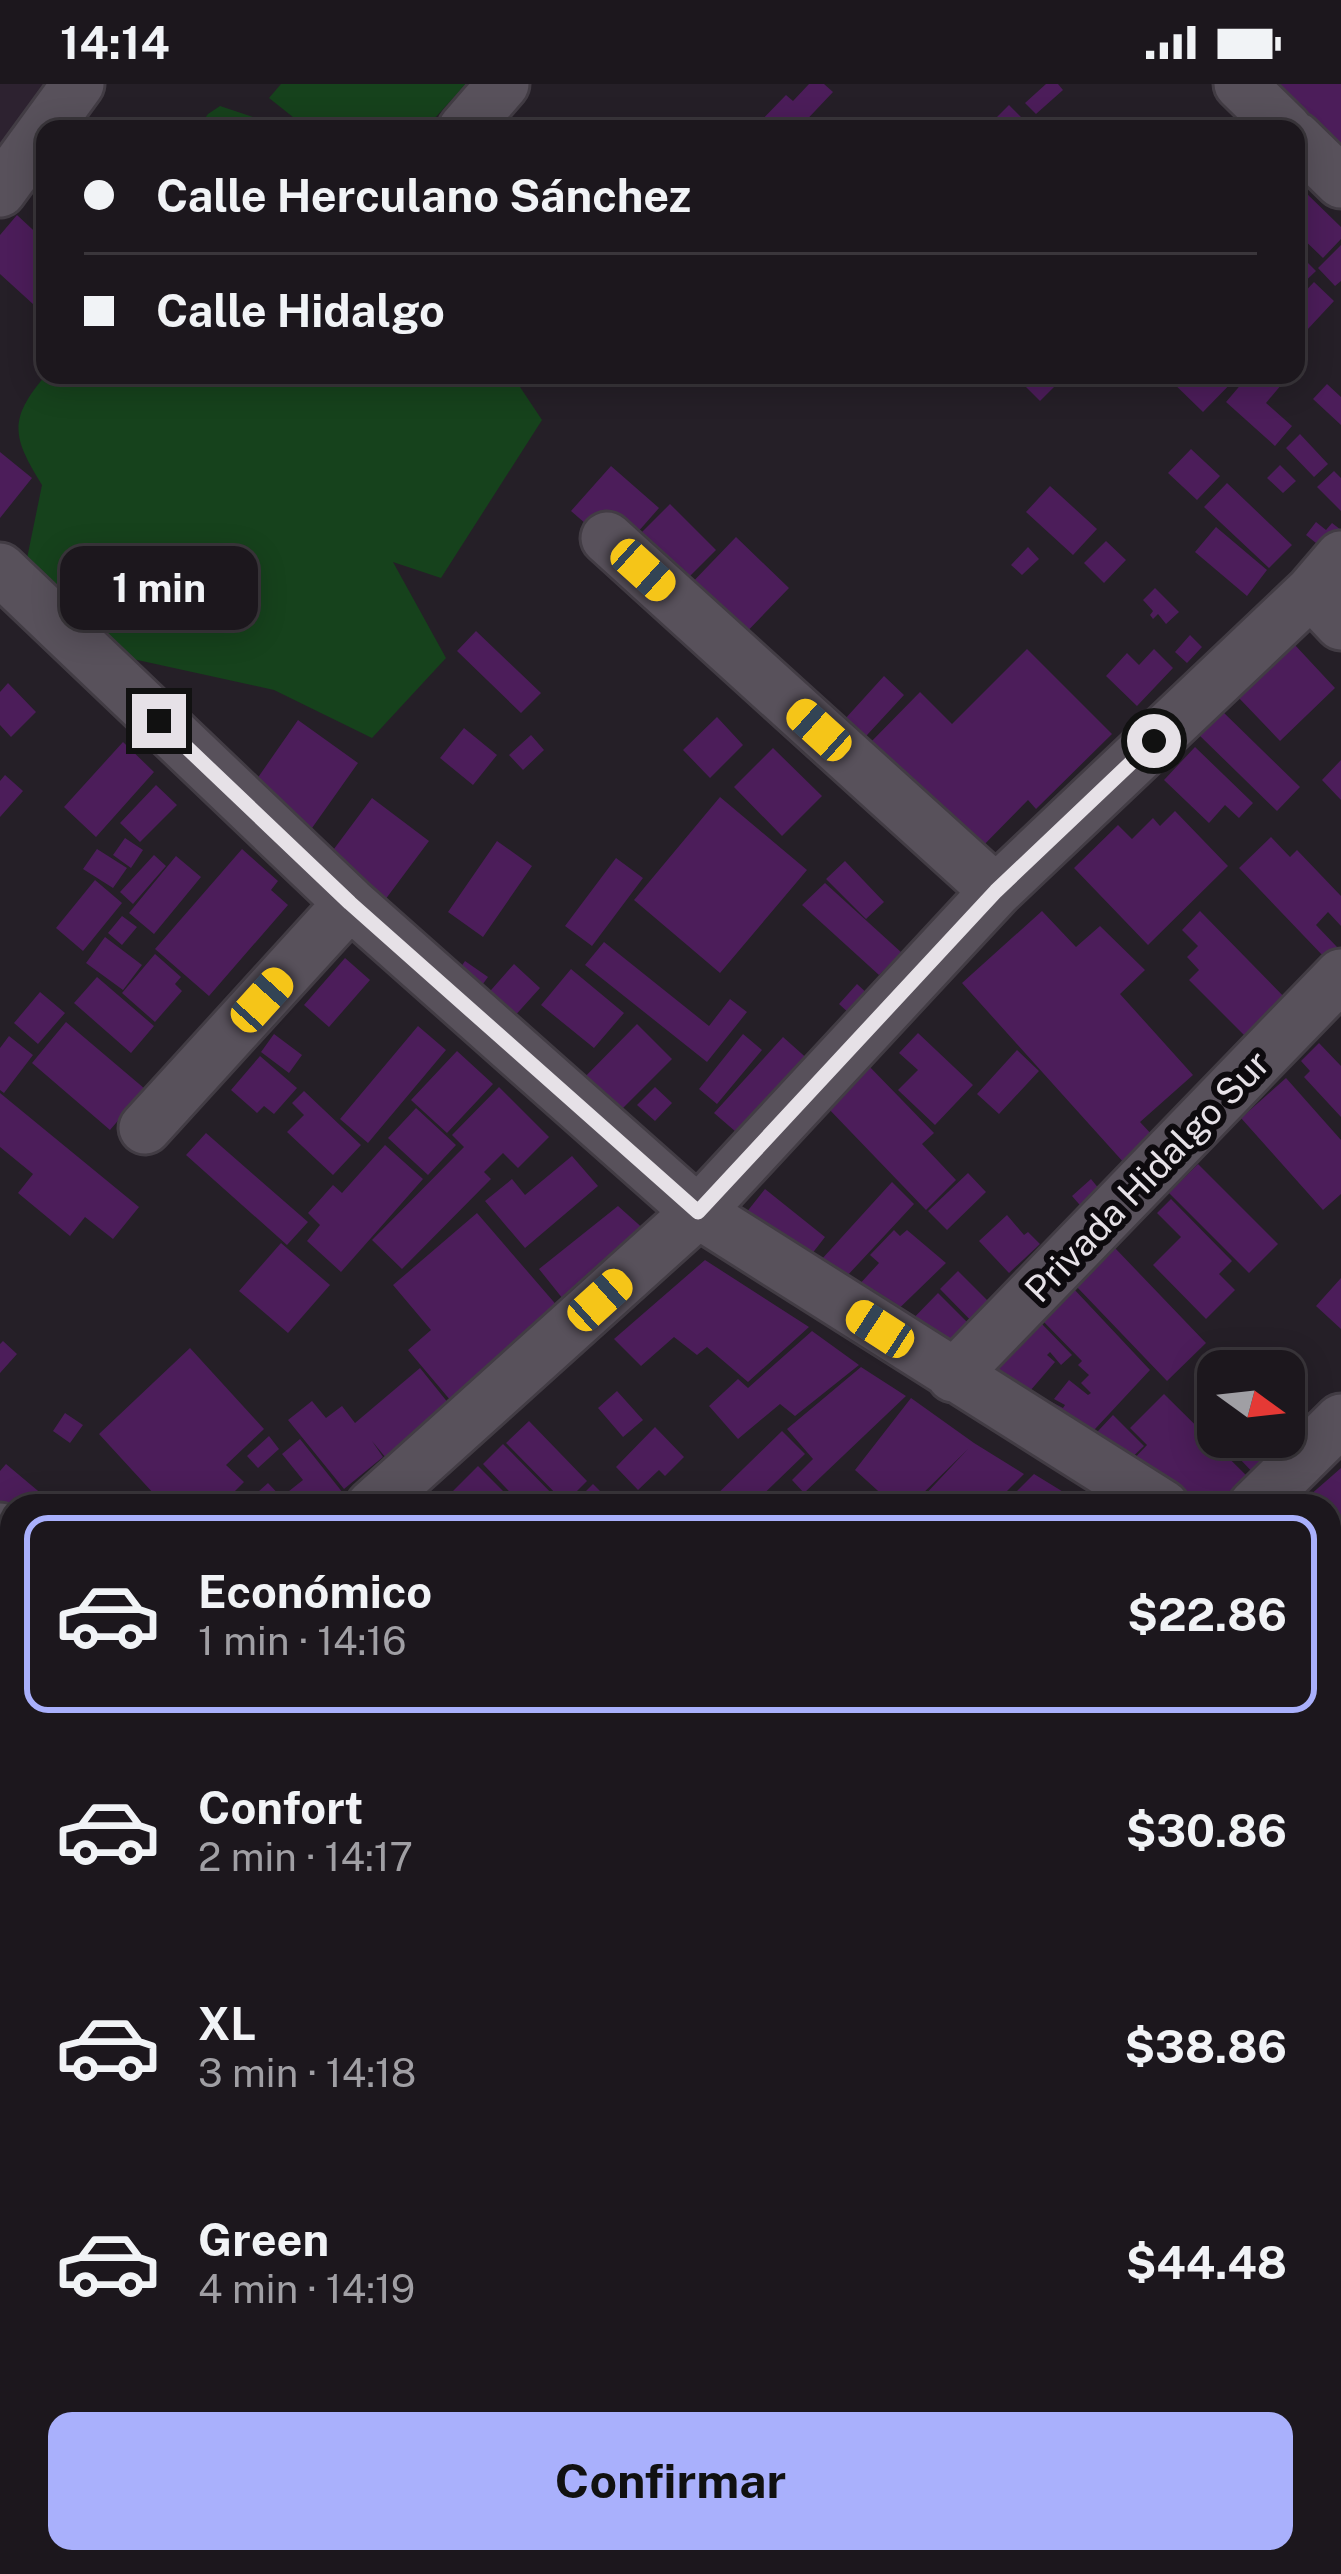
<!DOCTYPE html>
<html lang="es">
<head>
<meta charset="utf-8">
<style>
	:root { --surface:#1c171d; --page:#252026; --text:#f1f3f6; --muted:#a09fa4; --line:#3a363b; --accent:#a9b0fc }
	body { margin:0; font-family:"Public Sans",sans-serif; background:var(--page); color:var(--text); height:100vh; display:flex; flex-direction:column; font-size:45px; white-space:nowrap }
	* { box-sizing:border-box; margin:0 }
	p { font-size:39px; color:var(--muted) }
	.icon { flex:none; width:66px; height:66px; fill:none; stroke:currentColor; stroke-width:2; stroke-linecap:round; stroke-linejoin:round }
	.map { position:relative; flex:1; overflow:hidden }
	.panel { position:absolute; left:0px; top:1410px; width:1341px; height:1080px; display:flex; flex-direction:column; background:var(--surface); border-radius:36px 36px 0 0; box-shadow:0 6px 30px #0003,0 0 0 3px var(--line) }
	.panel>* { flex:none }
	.top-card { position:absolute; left:36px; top:36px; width:1269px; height:264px; border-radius:24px; box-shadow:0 6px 30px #0003,0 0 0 3px var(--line); display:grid; align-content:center; height:264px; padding:0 48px; background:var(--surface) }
	.needle { width:78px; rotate:105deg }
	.tools { position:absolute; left:1197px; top:1266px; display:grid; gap:24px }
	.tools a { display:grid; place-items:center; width:108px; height:108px; border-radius:24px; background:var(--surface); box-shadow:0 6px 30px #0003,0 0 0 3px var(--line); font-size:60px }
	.end { position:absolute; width:54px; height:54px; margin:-27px; border:15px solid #e6e1e7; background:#111; box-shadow:0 0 0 6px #111 }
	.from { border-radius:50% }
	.bubble { position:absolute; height:84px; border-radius:24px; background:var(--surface); box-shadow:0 6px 30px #0003,0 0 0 3px var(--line); font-size:39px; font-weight:700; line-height:84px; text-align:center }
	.car { position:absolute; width:36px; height:72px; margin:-36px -18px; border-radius:15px; box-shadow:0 0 9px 3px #0007; background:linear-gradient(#f5c518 24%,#345 0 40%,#f5c518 0 76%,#345 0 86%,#f5c518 0) }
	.top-card b { display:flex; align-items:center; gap:42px; height:114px; font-size:45px }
	.top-card b+b { border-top:3px solid var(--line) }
	.top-card i { width:30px; height:30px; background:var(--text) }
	ul { padding:21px 0 0; list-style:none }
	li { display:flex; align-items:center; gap:36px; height:198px; margin:0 24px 18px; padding:0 24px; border:6px solid transparent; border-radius:24px }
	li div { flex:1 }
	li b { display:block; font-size:45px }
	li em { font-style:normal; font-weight:700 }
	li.on { border-color:var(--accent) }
	li>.icon { width:108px; height:108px; stroke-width:1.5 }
	.action { display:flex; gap:24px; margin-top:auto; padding:24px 48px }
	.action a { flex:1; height:138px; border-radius:24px; background:var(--accent); color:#111; font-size:48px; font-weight:700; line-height:138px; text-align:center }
	.status { display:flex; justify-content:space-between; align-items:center; height:84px; padding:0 60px; background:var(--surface); direction:ltr }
	.status svg { height:33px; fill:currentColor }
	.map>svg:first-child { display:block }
	.built { fill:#2d2230 }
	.green { fill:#16421c }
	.building { fill:#4c1d5a }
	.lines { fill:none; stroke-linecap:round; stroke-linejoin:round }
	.minor-casing { stroke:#423c44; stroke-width:57 }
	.minor { stroke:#58515b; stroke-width:51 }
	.route { stroke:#e6e1e7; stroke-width:15 }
	.labels { text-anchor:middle; stroke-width:12; stroke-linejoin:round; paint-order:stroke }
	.street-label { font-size:36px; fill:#e6e1e7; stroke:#0d0a0e }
</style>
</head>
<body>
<div class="status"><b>14:14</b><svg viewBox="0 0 49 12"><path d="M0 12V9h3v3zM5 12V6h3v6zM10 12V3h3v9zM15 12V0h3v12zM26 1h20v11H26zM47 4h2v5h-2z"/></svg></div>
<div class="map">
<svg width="1341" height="2490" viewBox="0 0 1341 2490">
	<rect width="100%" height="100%" fill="#251f27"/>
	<path class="built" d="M0,0H49L0,74Z"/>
	<path class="green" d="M281,0H466L434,35L436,45H308L269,14Z
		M220,22L253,33L270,45H197L208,30Z
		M46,291H512L542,336L441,494L393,478L446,574L372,654L274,606L110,570L24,489L42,401C13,354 7,336 46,291Z"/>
	<path class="building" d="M809,0H824L833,8L798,45H753L786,11L793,17Z
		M1046,0H1058L1063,6L1036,30L1025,19Z
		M1280,0H1341V80L1265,15Z
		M1009,21L1028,40L1023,45H985Z
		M1302,105L1341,143V155L1323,174L1296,148V112Z
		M17,131L45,157V231L0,190V151Z
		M1341,161V197L1335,202L1318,184Z
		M1296,167L1316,187L1296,206Z
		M1314,198L1334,217L1307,246L1296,236V217Z
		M1031,291H1056L1061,296L1040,317L1022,299Z
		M1165,291H1239L1203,328Z
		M1249,291H1283L1287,294L1266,319L1292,342L1275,362L1226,318Z
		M1327,300L1341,313V341L1313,315Z
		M1300,350L1328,380L1314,393L1286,364Z
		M1191,365L1220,392L1197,416L1168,389Z
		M0,368L32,394L0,434Z
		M1280,381L1296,397L1283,409L1267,394Z
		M611,382L659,424L637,449L611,427L594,447L571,427Z
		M1334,387L1341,394V427L1317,403Z
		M1227,399L1292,461L1269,484L1204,423Z
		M1050,402L1097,445L1073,471L1026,428Z
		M670,420L716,466L680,502L634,456Z
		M1316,438L1326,446L1332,439L1341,446L1319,475L1310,466L1316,459L1306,451Z
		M1216,443L1267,486L1247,512L1195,468Z
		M736,453L789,504L738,557L685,506Z
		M1106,457L1126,476L1104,499L1084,479Z
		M1028,463L1039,475L1022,491L1011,481Z
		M1155,504L1179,528L1166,540L1158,530L1153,535L1150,531L1153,527L1143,516Z
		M476,547L541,609L521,629L457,567Z
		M1190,551L1202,563L1187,579L1175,568Z
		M1294,560L1335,604L1280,657L1238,613Z
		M1027,565L1112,650L1036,725L1028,716L974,771L866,663L920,608L952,640Z
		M1154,565L1173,584L1137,622L1106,592L1127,569L1139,581Z
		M884,592L904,611L855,664L835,646Z
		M8,599L36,628L11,653L0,641V608Z
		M1221,626L1300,703L1277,727L1198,650Z
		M717,633L743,661L710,694L683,666Z
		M298,636L358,679L312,744L252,702Z
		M464,644L497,671L473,701L440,674Z
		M531,651L544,666L523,686L509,671Z
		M123,658L154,688L96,753L64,723Z
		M1195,663L1253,719L1239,734L1225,721L1209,739L1164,696Z
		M773,664L822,712L782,752L734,703Z
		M1341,676V716L1322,696Z
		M5,691L23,707L0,733V697Z
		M156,701L177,721L140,758L120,739Z
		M720,713L807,786L720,889L634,816Z
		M372,714L429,757L379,824L322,781Z
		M1175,727L1228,782L1148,861L1074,784L1118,741L1132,755L1153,734L1160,742Z
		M1271,753L1290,773L1297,766L1341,812V842L1328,828L1316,841L1337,863L1325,874L1239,784Z
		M125,754L143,766L131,784L113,771Z
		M497,757L532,782L483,853L448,828Z
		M97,765L127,784L113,804L83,785Z
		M242,765L278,797L271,806L288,821L209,912L155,865Z
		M154,771L166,782L133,820L120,808Z
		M176,772L201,793L154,850L129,829Z
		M616,774L643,794L592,862L565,842Z
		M845,777L884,818L866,835L826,795Z
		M95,796L122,819L83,867L56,844Z
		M825,799L902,869L879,891L802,821Z
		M1042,827L1076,863L1100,842L1145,886L1120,910L1193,991L1140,1038L1154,1053L1125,1080L962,899Z
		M1200,827L1290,919L1250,957L1189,896L1199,886L1187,873L1198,862L1182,846Z
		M122,832L137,843L122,861L108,849Z
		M105,853L142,881L123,906L86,879Z
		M604,858L709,942L730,915L747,928L707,978L585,881Z
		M155,870L181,893L175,900L182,907L155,938L122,909Z
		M345,874L370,896L329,943L304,921Z
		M465,877L488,893L474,912L452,896Z
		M514,880L540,904L503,945L477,922Z
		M571,885L624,929L594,964L541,921Z
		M97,893L154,942L131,969L74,919Z
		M857,900L869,911L851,931L839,920Z
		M40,908L65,929L38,960L14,939Z
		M66,938L145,1005L110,1046L32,979Z
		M637,940L672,975L610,1037L573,1005Z
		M418,942L446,966L368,1059L340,1035Z
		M918,949L973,1001L935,1041L898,1006L918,986L899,969Z
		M274,950L302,971L289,989L261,968Z
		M743,950L762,966L717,1020L699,1005Z
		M9,952L33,971L4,1009L0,1006V964Z
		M783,953L811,978L743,1054L714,1029Z
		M1319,959L1341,982V1033L1304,993L1310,987L1301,977Z
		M1017,966L1039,987L999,1030L977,1010Z
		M457,967L493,1000L447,1049L411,1016Z
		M260,972L297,1004L274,1030L264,1022L257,1029L231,1006Z
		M867,980L934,1049L922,1060L956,1096L926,1126L825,1021Z
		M1286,994L1341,1056V1110L1323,1126L1241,1034Z
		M499,1003L549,1053L518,1084L503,1069L484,1088L491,1095L402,1185L372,1156L464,1063L452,1051Z
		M655,1003L672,1019L655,1037L637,1021Z
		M304,1007L361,1061L333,1091L287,1048L304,1031L292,1019Z
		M0,1009L139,1123L113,1155L85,1133L70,1152L18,1109L33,1090L0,1063Z
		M416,1024L456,1061L428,1091L388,1054Z
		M206,1049L308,1138L287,1161L186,1071Z
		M385,1061L423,1095L341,1188L307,1157L320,1141L308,1129L333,1101L342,1109Z
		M572,1072L598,1102L525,1164L485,1117L512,1095L525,1111Z
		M1198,1080L1278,1160L1249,1189L1169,1109Z
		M968,1089L986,1108L947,1146L928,1127Z
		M1091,1095L1104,1111L1085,1127L1072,1112Z
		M892,1098L914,1120L846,1193L821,1176Z
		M765,1105L825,1153L801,1184L738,1139Z
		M1171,1115L1232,1177L1219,1190L1235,1206L1206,1235L1153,1181L1181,1153L1157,1129Z
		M618,1122L656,1156L571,1225L539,1185Z
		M477,1129L559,1224L451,1317L408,1266L431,1246L393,1201Z
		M1007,1131L1024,1151L1028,1148L1040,1160L1009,1189L979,1157Z
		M894,1146L900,1152L907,1146L946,1179L883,1240L846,1215L879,1179L870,1171Z
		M281,1159L330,1201L288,1249L239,1207Z
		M1115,1164L1206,1259L1167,1297L1076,1202Z
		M705,1176L809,1243L748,1298L707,1263L697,1271L674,1253L641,1282L614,1255Z
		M958,1187L1004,1233L985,1251L940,1205Z
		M1341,1194V1245L1316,1222Z
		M1073,1204L1150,1286L1082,1359L981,1301L1040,1238L1072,1271L1061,1281L1050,1268L1047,1271L1055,1278L1030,1307L1063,1324L1065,1321L1054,1315L1069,1296L1088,1311L1091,1309L1081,1299L1089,1291L1078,1281L1082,1277L1041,1235Z
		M938,1209L983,1254L952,1285L901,1247Z
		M812,1247L859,1281L795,1332L780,1320L738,1355L709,1322L738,1295L748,1304Z
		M3,1257L17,1270L0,1289V1260Z
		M190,1264L264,1345L226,1381L244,1398L221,1421L194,1410L182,1422H165L99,1350Z
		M861,1283L906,1312L804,1409L792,1396L813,1375L787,1345Z
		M420,1284L449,1320L386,1374L372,1357L383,1373L344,1405L288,1336L312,1317L326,1334L342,1322L355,1339Z
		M1218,1304V1352L1203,1336L1212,1328L1202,1319Z
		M617,1307L643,1336L623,1353L598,1324Z
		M1164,1310L1256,1401L1235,1422H1183L1127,1382L1147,1361L1130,1344Z
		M911,1314L974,1359L1024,1390L992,1422H931L922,1414L968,1365L910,1422H882L888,1416L855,1386Z
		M65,1329L83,1341L70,1359L53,1347Z
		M1284,1330L1303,1349L1257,1393L1219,1353H1284Z
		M1113,1331L1144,1362L1122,1383L1085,1361Z
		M529,1337L587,1397L565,1419L506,1359Z
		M655,1343L684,1373L665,1392L659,1386L638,1406L616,1383Z
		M782,1347L805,1370L751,1422H705Z
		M269,1352L279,1365L258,1384L247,1372Z
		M300,1355L343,1409L326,1422H293L284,1411L303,1396L282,1370Z
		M503,1360L564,1422H523L483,1380Z
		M6,1380L56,1422H12V1450L0,1439V1387Z
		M478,1382L518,1422H446L442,1418Z
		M1341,1384V1447L1329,1434V1422H1318L1309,1412Z
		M1034,1390L1065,1409L1051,1422H1002Z
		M268,1399L284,1416L277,1422H257L250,1415Z
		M593,1400L615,1422H571Z
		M0,1482L12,1493V1508L0,1522Z
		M1329,1582L1341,1590V1674L1329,1685Z
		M0,1608L12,1625V1644L6,1648L0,1639Z
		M1341,1715V1863L1329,1851V1725Z
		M12,1804V1901L9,1898L0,1907V1816Z
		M1329,2037L1341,2047V2076L1329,2090Z
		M1329,2198L1341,2209V2225L1329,2238Z
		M1332,2349L1341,2356V2431L1336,2438L1329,2432V2353Z
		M213,2478H279L293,2490H227Z
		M413,2478H445L434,2490H407L404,2488Z
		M549,2478H567L579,2490H534Z
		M785,2478H828L817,2490H798Z
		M957,2478H1042L1033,2490H966L955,2481Z
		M1063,2478H1095L1086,2490H1054Z
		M1161,2478H1286L1297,2486L1293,2490H1195L1185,2482L1179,2490Z"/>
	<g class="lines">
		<g class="minor-casing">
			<path id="minor" d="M1240,0L1286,45
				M464,45L503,0
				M1296,54L1341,98
				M0,107L78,0
				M607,454L996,807
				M0,485L350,819L698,1128L1163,1422
				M1311,508L1341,540
				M145,1044L350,819
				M953,1292L1341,891
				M372,1422L698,1128L996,807L1311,508L1341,473
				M1254,1422L1341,1336
				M0,1445L12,1454
				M1329,1514L1341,1520
				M1329,1712L1341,1701
				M0,1762L12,1751
				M455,2490L468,2478
				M1314,2490L1327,2478"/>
		</g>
		<use href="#minor" class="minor"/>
	</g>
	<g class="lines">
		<path class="route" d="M159,637L350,819L698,1128L996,807L1154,657"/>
	</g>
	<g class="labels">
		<g class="street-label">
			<text transform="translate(1147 1092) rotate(-46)" y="13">Privada Hidalgo Sur</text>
		</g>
	</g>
</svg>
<div class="tools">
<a><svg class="needle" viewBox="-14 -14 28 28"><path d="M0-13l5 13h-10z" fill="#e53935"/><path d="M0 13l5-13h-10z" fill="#a09fa4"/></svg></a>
</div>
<i class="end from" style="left:1154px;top:657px"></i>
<i class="end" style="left:159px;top:637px"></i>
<div class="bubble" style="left:60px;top:462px;width:198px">1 min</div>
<i class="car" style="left:643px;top:486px;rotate:132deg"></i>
<i class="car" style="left:819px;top:646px;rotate:312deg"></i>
<i class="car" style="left:262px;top:916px;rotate:42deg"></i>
<i class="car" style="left:600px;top:1216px;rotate:48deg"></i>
<i class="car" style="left:880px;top:1245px;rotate:303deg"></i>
<div class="top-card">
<b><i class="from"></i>Calle Herculano Sánchez</b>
<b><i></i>Calle Hidalgo</b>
</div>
<section class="panel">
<ul>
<li class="on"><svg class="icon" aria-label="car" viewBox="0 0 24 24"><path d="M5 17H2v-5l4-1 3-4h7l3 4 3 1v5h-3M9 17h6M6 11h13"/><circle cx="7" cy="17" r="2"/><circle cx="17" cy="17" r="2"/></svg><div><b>Económico</b><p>1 min · 14:16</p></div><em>$22.86</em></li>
<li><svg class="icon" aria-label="car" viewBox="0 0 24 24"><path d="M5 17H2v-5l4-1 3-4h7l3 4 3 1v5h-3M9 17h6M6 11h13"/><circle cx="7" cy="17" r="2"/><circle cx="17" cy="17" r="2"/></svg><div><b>Confort</b><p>2 min · 14:17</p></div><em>$30.86</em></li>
<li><svg class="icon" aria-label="car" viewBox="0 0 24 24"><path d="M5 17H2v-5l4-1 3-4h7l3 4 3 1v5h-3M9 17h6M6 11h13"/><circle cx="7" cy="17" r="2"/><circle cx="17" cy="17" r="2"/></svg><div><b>XL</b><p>3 min · 14:18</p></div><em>$38.86</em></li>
<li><svg class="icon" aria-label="car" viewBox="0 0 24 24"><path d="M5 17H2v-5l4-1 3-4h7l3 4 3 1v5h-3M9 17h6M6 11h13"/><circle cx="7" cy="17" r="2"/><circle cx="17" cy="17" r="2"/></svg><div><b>Green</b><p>4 min · 14:19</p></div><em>$44.48</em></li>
</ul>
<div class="action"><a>Confirmar</a></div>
</section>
</div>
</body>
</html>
